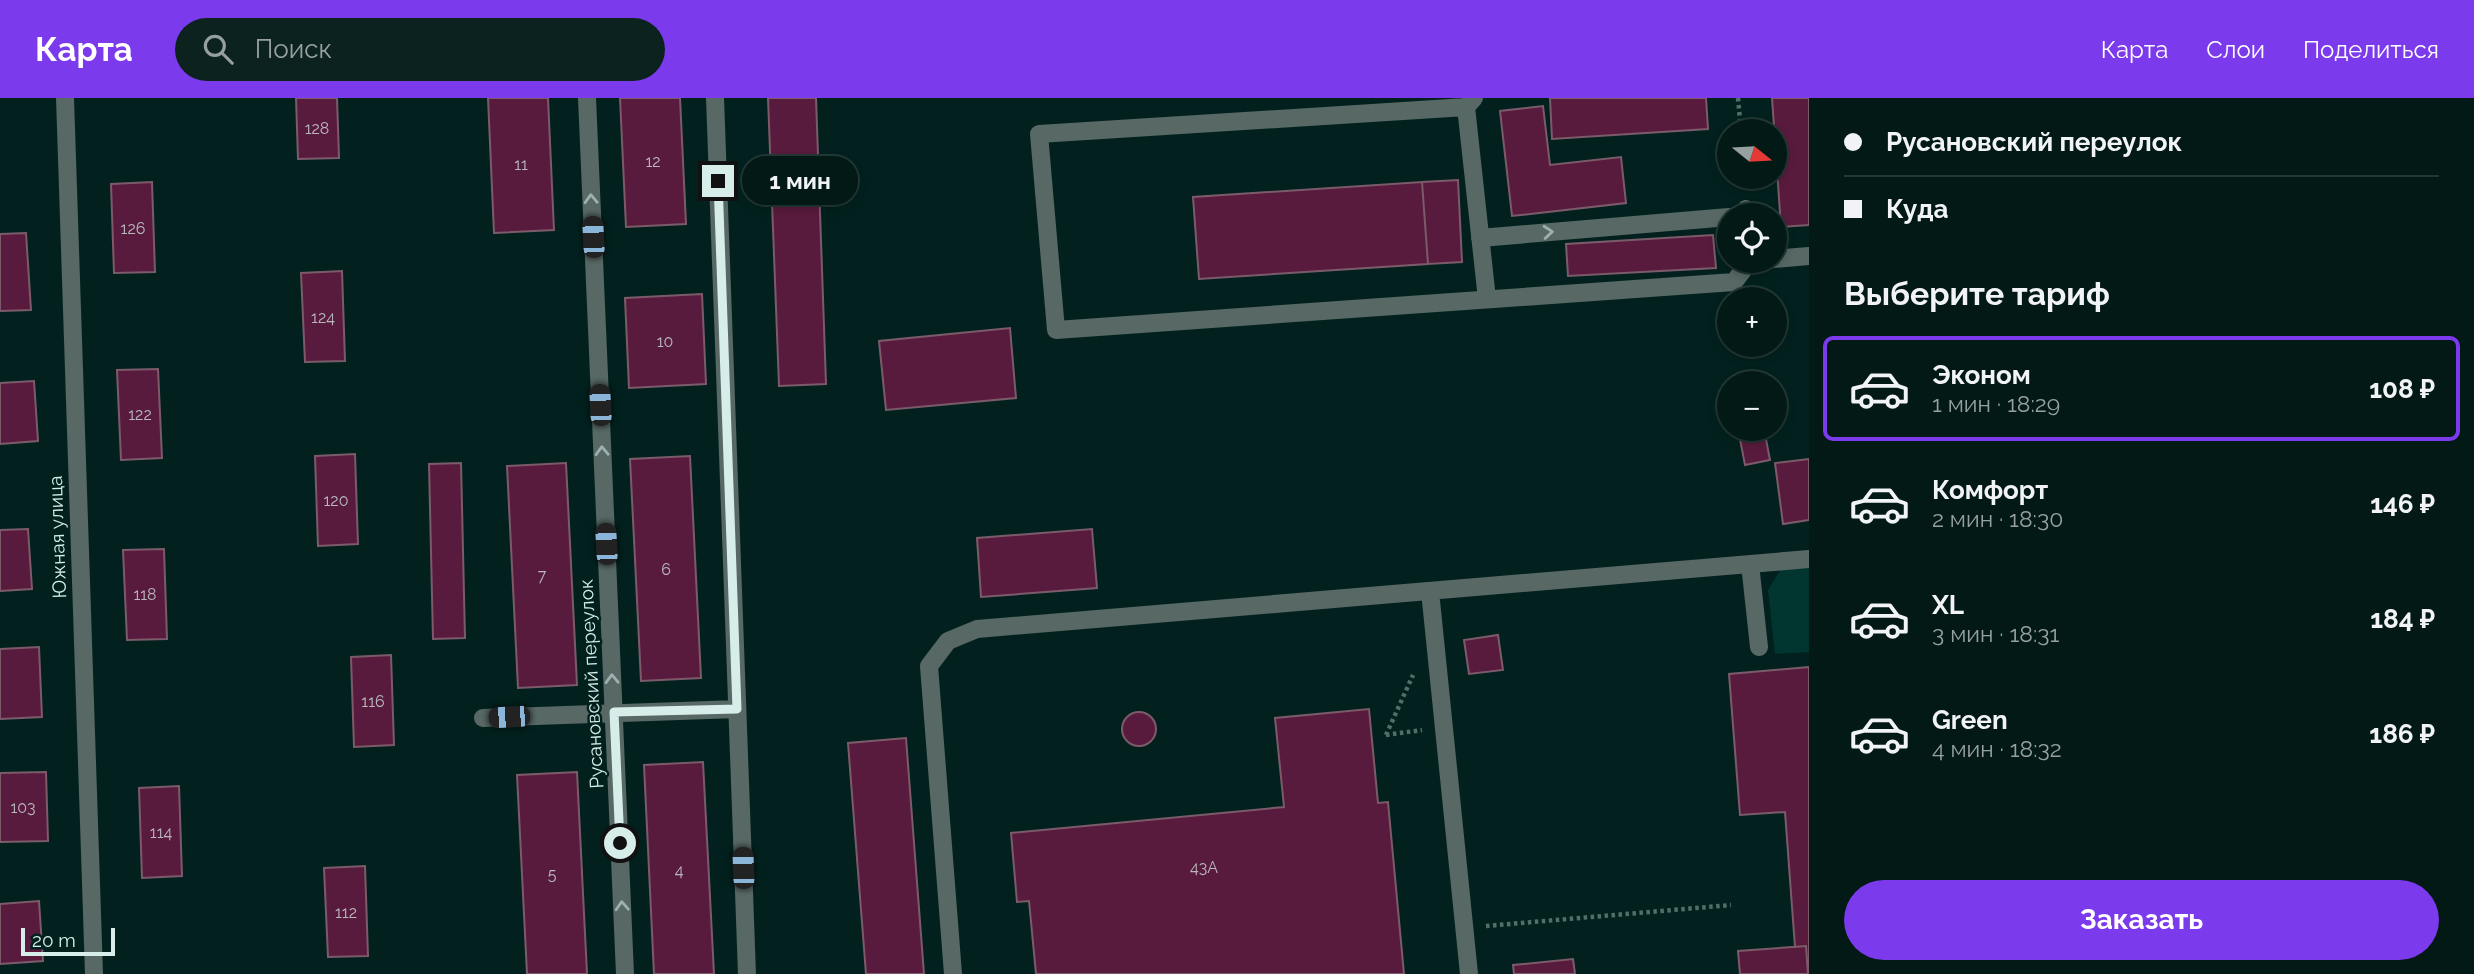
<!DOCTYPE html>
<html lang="ru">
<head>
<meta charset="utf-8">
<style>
	:root { --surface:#021916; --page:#0c221f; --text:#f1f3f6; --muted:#96a0a1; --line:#233835; --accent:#7c3aed }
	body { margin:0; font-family:Raleway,sans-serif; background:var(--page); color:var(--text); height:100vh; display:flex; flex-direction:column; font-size:26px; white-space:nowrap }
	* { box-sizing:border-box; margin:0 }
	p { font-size:23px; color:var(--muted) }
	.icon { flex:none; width:38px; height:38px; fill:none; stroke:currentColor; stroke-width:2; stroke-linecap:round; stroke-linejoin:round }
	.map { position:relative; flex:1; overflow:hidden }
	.side { display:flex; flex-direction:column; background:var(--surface); width:665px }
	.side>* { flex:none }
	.banner { display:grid; align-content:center; height:154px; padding:0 35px; background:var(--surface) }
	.needle { width:46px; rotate:108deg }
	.buttons { position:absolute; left:1717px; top:21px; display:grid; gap:14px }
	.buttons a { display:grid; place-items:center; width:70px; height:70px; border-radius:50%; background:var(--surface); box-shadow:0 4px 10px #0003,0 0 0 2px var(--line); font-size:35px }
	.scale { position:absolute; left:21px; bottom:18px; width:94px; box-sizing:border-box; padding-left:7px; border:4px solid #d7ede9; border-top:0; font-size:19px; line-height:24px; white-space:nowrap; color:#d7ede9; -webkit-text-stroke:5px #02211e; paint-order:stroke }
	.end { position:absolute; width:32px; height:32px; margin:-16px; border:9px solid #d7ede9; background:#111; box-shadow:0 0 0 4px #111 }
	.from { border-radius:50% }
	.bubble { position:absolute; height:49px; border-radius:24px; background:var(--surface); box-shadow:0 4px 10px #0003,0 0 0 2px var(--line); font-size:23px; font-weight:700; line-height:49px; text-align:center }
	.car { position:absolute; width:21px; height:42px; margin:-21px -10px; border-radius:9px; box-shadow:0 0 5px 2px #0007; background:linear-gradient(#222 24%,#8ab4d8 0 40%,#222 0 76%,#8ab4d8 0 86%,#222 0) }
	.banner b { display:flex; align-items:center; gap:24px; height:66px; font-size:26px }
	.banner b+b { border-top:2px solid var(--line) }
	.banner i { width:18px; height:18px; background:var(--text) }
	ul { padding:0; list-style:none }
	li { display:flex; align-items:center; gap:21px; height:105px; margin:0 14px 10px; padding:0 21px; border:4px solid transparent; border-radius:10px }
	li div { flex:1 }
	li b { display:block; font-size:26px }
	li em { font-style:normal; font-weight:700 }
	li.on { border-color:var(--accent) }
	li>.icon { width:63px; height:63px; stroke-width:1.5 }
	h2 { padding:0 35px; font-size:32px; line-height:84px }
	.button { display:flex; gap:14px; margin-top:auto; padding:14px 35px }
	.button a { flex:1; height:80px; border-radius:42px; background:var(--accent); color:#fff; font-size:28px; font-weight:700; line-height:80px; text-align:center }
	header { display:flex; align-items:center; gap:42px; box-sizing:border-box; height:98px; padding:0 35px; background:var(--accent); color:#fff }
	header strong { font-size:33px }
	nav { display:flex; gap:38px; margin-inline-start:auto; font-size:24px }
	.search { width:490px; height:63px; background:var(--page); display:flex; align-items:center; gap:18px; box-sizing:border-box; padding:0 24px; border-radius:38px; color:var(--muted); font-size:26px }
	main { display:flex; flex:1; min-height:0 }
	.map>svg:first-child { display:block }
	.green { fill:#003530 }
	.building { fill:#591b3d; stroke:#7b5b6a; stroke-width:2 }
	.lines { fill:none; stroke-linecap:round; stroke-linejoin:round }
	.path { stroke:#526d6a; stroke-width:4.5; stroke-dasharray:3.5 3.5; stroke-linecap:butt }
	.service { stroke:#576865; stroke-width:18 }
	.minor { stroke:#576865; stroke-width:18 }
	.oneway { stroke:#9db1ae }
	.route { stroke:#d7ede9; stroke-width:9 }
	.labels { text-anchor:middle; stroke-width:5; stroke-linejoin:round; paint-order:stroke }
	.number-label { font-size:16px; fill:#b8b8be }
	.street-label { font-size:19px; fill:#d7ede9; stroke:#02211e }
</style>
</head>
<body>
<header>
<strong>Карта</strong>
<div class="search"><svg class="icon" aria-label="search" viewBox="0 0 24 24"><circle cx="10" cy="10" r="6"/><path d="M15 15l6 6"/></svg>Поиск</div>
<nav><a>Карта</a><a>Слои</a><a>Поделиться</a></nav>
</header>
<main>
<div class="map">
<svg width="1809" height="876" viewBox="0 0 1809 876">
	<rect width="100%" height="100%" fill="#02211e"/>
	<path class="green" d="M1809,467V554L1775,556L1768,492L1783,468Z"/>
	<path class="building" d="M296,0H337L339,60L298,61Z
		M488,0H548L554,132L494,135Z
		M620,0H680L686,126L626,129Z
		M768,0H816L826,286L779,288Z
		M1550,0H1706L1708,31L1552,41Z
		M1772,0H1809V127L1781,129Z
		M1543,8L1550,67L1621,59L1626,105L1512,118L1500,13Z
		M1458,82L1462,164L1428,166L1422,84Z
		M152,84L155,174L114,175L111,86Z
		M1422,84L1428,166L1199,181L1193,99Z
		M26,135L31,212L0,213V136Z
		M1713,137L1716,170L1568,178L1566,146Z
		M342,173L345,263L305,264L301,175Z
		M702,196L706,286L629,290L625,200Z
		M1010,230L1016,300L886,312L879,243Z
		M158,271L162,360L121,362L117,272Z
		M34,283L38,343L0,346V285Z
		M1738,331H1764L1770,362L1745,367Z
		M355,356L358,446L318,448L315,358Z
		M690,358L701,580L641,583L630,361Z
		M1809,361V422L1783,426L1775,365Z
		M461,365L465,540L433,541L429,366Z
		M566,365L577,587L518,590L507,368Z
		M28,431L32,491L0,493V432Z
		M1092,431L1097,490L981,499L977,440Z
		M164,451L167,541L127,542L123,452Z
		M1498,537L1503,572L1469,576L1464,542Z
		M39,549L42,619L0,621V551Z
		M391,557L394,647L354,649L351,559Z
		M1809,569V876H1808L1806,848L1795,849L1785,714L1740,717L1729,576Z
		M1369,611L1378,705L1388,704L1404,876H1036L1029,803L1017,804L1011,735L1284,709L1275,620Z
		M1122 631a17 17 0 1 1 34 0a17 17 0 1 1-34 0Z
		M906,640L924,876H866L848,645Z
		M703,664L714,876H654L644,667Z
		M46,674L48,743L0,744V675Z
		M577,674L587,876H527L517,677Z
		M179,688L182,778L142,780L139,690Z
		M365,768L368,858L328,859L324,770Z
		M39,803L43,863L0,866V806Z
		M1806,848L1808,876H1740L1738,853Z
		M1573,861L1575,876H1514L1513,867Z"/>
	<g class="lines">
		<path class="path" d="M1738,0L1741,33
			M1744,79L1745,89
			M1386,637L1413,577
			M1386,637L1422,632
			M1486,828L1731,807"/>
		<path class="service" d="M715,0L747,876
			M1474,0L1466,9L1039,36L1056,232L1734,184L1750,163H1752
			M1466,9L1487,201
			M1746,111L1747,117
			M1480,140L1729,119
			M1774,161L1809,158
			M1750,466L1759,549
			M1430,493L1469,876
			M483,620L737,611
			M953,876L929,568L948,543L977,531L1809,461"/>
		<path class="minor" d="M65,0L94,876
			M587,0L625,876"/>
	</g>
	<defs><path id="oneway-chevron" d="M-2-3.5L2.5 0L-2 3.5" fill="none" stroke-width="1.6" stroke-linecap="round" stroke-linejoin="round" transform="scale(1.75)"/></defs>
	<g class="oneway">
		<use href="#oneway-chevron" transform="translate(591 101) rotate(-92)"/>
		<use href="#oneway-chevron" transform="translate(1548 134) rotate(-5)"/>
		<use href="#oneway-chevron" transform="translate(602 353) rotate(-92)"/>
		<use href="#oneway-chevron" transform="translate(612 581) rotate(-92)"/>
		<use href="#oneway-chevron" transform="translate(622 808) rotate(-93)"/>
	</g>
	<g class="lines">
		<path class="route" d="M620,745L614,614L737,611L718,83"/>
	</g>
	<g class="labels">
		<g class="number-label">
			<text x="317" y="36">128</text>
			<text x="653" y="69">12</text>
			<text x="521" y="72">11</text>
			<text x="133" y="136">126</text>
			<text x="323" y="225">124</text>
			<text x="665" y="249">10</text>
			<text x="140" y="322">122</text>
			<text x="336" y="408">120</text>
			<text x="666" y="477">6</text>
			<text x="542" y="483">7</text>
			<text x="145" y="502">118</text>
			<text x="373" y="609">116</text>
			<text x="23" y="715">103</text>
			<text x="161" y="740">114</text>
			<text x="1204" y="775">43А</text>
			<text x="679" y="778">4</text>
			<text x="552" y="782">5</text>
			<text x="346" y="820">112</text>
		</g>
		<g class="street-label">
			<text transform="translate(57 439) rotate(-92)" y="7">Южная улица</text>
			<text transform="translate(591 586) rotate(-93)" y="7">Русановский переулок</text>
		</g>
	</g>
</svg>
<div class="buttons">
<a><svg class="needle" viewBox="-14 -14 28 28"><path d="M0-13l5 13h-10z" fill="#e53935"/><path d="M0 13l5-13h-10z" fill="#96a0a1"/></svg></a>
<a><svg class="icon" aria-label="locate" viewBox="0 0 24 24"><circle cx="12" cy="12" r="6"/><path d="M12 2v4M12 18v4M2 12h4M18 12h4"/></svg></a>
<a>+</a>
<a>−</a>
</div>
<div class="scale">20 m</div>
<i class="end from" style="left:620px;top:745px"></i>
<i class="end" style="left:718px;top:83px"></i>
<div class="bubble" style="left:742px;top:58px;width:116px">1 мин</div>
<i class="car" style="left:593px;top:139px;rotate:357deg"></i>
<i class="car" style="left:600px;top:307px;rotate:357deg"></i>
<i class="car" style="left:606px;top:446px;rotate:357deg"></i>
<i class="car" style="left:509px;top:619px;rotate:267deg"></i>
<i class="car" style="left:743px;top:770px;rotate:358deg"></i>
</div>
<section class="side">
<div class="banner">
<b><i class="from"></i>Русановский переулок</b>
<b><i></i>Куда</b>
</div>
<h2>Выберите тариф</h2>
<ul>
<li class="on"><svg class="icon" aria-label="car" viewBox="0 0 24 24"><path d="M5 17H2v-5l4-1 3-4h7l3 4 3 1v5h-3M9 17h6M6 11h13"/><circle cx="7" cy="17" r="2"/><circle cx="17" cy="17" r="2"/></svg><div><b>Эконом</b><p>1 мин · 18:29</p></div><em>108 ₽</em></li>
<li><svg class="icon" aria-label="car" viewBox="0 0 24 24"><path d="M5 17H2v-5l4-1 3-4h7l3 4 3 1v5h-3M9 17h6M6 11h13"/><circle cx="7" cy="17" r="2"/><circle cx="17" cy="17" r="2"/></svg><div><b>Комфорт</b><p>2 мин · 18:30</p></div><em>146 ₽</em></li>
<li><svg class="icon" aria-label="car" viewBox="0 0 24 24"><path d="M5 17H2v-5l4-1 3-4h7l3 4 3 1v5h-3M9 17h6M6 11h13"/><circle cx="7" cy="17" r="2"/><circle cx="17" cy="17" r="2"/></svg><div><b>XL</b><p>3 мин · 18:31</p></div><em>184 ₽</em></li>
<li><svg class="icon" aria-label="car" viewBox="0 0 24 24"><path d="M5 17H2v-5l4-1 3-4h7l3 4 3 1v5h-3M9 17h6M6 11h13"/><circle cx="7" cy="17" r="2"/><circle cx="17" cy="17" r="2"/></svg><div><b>Green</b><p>4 мин · 18:32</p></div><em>186 ₽</em></li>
</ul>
<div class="button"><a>Заказать</a></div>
</section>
</main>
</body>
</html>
